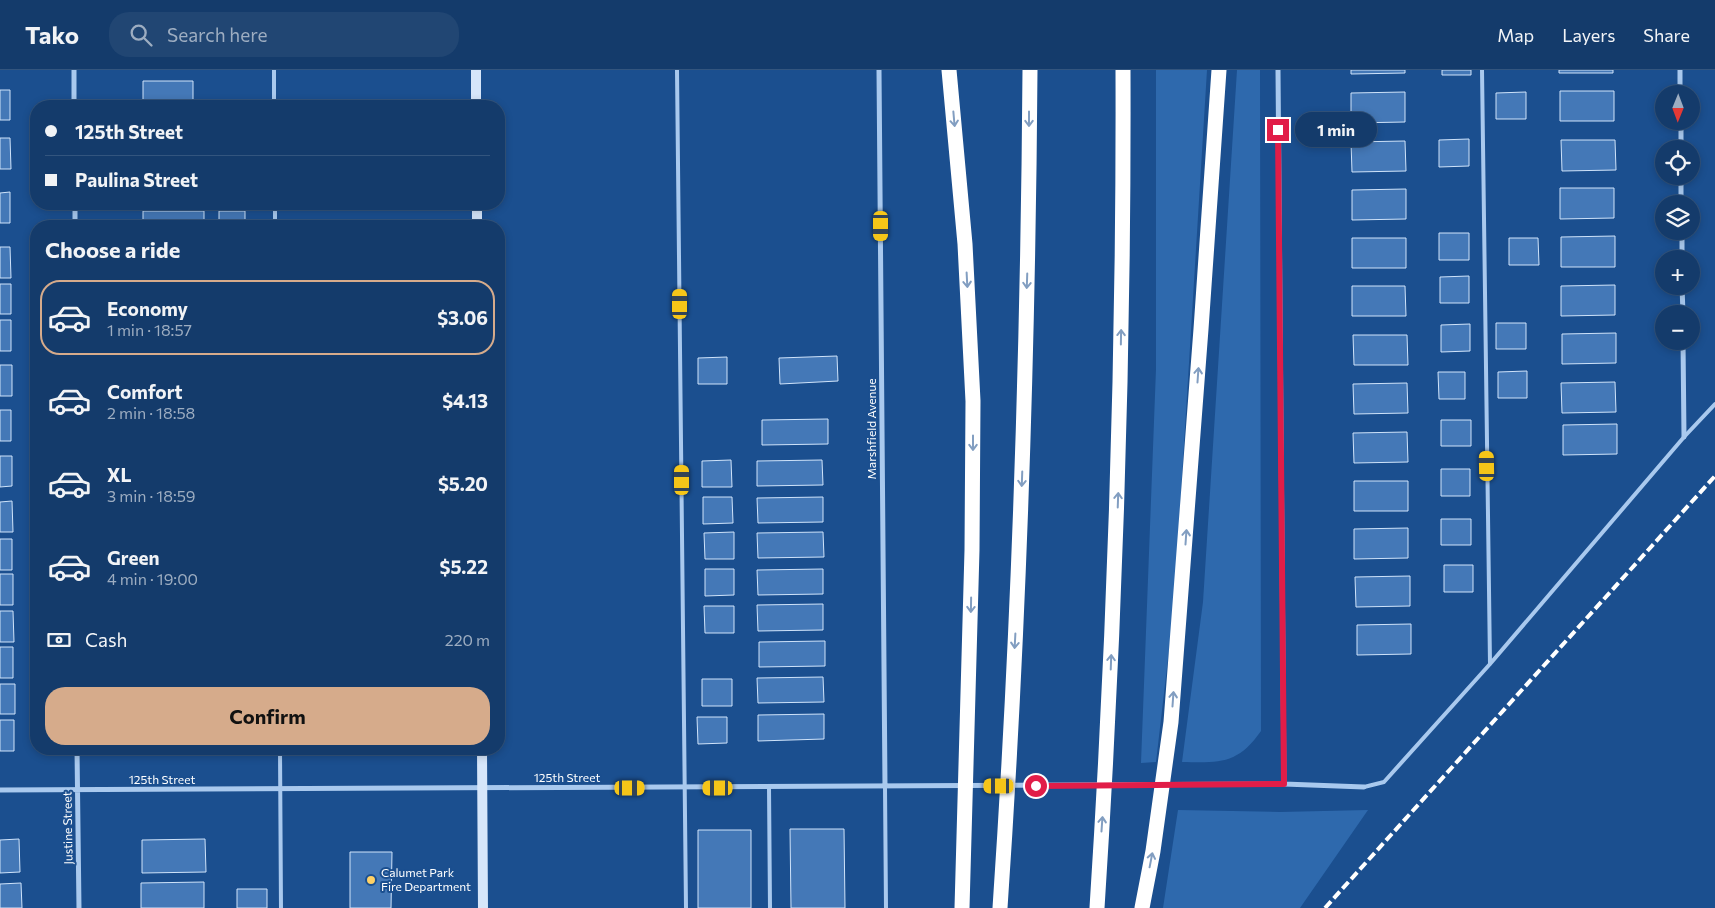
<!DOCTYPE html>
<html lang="en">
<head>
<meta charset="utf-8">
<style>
	:root { --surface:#143b6b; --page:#214673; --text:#f1f3f6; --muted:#9dadc1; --line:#33557e; --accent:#d6ab8b }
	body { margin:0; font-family:Commissioner,sans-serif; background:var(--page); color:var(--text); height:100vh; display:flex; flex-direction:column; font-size:19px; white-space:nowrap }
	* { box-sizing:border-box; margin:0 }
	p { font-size:16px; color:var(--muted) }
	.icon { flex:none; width:28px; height:28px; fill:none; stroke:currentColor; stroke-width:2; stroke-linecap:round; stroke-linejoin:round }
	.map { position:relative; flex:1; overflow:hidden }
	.side { position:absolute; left:30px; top:150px; width:475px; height:535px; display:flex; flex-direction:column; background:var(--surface); border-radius:20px; box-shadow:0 2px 8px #0003,0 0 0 1px var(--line) }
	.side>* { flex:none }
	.guide { position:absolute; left:30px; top:30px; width:475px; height:110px; border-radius:20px; box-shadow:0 2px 8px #0003,0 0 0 1px var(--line); display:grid; align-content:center; height:110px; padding:0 15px; background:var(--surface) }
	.needle { width:32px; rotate:181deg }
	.fabs { position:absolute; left:1655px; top:15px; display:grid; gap:10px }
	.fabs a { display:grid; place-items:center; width:45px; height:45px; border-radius:50%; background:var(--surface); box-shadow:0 2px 8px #0003,0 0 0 1px var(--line); font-size:25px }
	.end { position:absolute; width:22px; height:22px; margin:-11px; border:6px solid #e11d48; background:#fff; box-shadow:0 0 0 2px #fff }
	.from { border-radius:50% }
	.bubble { position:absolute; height:35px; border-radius:18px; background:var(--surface); box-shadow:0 2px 8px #0003,0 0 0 1px var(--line); font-size:16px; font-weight:700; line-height:35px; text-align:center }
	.car { position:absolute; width:15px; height:30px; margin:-15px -8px; border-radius:6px; box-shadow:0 0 4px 1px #0007; background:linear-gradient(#f5c518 24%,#345 0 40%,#f5c518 0 76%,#345 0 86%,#f5c518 0) }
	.guide b { display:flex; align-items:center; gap:18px; height:48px; font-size:19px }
	.guide b+b { border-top:1px solid var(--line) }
	.guide i { width:12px; height:12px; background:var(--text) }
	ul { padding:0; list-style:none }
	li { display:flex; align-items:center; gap:15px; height:75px; margin:0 10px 8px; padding:0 5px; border:2px solid transparent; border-radius:20px }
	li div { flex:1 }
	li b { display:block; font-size:19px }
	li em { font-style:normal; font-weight:700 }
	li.on { border-color:var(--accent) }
	li>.icon { width:45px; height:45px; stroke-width:1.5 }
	h2 { padding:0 15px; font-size:22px; line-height:60px }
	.pay { display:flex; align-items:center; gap:12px; height:55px; padding:0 15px; font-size:19px }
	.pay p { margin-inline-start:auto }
	.action { display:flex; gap:10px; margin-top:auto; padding:10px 15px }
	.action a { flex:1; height:58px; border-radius:20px; background:var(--accent); color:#111; font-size:20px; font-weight:700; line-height:58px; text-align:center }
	header { display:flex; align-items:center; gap:30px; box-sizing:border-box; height:70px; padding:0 25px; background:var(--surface); border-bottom:1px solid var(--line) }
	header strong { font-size:24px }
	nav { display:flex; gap:28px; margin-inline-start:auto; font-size:18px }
	.search { width:350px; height:45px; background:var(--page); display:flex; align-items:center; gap:12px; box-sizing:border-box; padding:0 18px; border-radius:20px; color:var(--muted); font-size:19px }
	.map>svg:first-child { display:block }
	.green { fill:#2e69ad }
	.building { fill:#4478b7; stroke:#cfe3fa }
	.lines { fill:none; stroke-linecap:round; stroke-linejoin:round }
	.service { stroke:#a9c9ee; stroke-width:4 }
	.minor { stroke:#a9c9ee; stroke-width:5 }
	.secondary { stroke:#d6e6fa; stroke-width:10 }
	.motorway { stroke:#fff; stroke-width:15 }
	.rail { stroke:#fff; stroke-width:4; stroke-dasharray:9 4; stroke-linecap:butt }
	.oneway { stroke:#829ec1 }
	.route { stroke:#e11d48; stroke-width:6 }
	.poi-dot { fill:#ffd166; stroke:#1b4f8f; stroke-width:2 }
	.labels { text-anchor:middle; stroke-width:4; stroke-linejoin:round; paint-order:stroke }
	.street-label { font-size:12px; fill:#fff; stroke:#1b4f8f }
	.poi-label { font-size:12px; fill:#fff; stroke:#1b4f8f; text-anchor:start }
</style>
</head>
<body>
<header>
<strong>Tako</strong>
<div class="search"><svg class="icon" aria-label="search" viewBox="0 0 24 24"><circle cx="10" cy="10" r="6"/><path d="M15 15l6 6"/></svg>Search here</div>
<nav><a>Map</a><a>Layers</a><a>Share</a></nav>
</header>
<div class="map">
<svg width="1715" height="838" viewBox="0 0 1715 838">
	<rect width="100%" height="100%" fill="#1b4f8f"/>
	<path class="green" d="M1156,0H1207L1174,537L1156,692L1141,693L1156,299Z
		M1237,0H1260L1261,661C1238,694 1220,693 1182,692L1203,532Z
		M1178,740L1280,742L1368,740L1300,838H1163Z"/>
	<path class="building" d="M1351,0H1405V3L1351,4Z
		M1442,0H1471V5H1442Z
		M1559,0H1613V3H1559Z
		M143,11H193V36H143Z
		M0,20H10V50H0Z
		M1560,21H1614V51H1560Z
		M1405,22V52L1351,53V23Z
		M1526,22V49H1496V23Z
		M0,68H10L11,99H0Z
		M1469,69V96L1439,97V70Z
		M1561,70H1615L1616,100L1562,101Z
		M1405,71L1406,101L1352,102L1351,72Z
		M1560,118H1614V148L1560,149Z
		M1406,119V149L1352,150V120Z
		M10,122V153H0V123Z
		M143,141H204V156H143Z
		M219,141H245V156H219Z
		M1439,163H1469V190H1439Z
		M1615,166V197H1561V167Z
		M1352,168H1406V198H1352Z
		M1509,168H1538L1539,195H1509Z
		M0,177H10L11,208H0Z
		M1469,206V233H1440V207Z
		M0,214H11V244H0Z
		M1615,215V245L1561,246V216Z
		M1352,216H1405L1406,246H1352Z
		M0,250H11V281H0Z
		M1496,253H1526V279H1496Z
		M1470,254V281L1441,282V255Z
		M1616,263V293L1562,294V264Z
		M1353,265H1407L1408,295H1354Z
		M837,286L838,311L780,314L779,288Z
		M727,287V314H698V288Z
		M0,295H12V326H0Z
		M1527,301V328H1498V302Z
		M1438,302H1465V329H1439Z
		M1615,312L1616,342L1562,343L1561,313Z
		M1407,313L1408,343L1354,344L1353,314Z
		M0,340H11V371H0Z
		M828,349V374L762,375V350Z
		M1441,350H1471V376H1441Z
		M1617,354V384L1563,385V355Z
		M1407,362L1408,392L1354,393L1353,363Z
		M0,386H12V416L0,417Z
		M731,390L732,417H702V391Z
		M822,390L823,415L757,416V391Z
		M1441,399H1470V426H1441Z
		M1354,411H1408V441H1354Z
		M703,427H732L733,453L703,454Z
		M823,427V452L758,453L757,428Z
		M12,431L13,462H0V432Z
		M1441,449H1471V475H1441Z
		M1408,458V488L1354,489V459Z
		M734,462V489H705L704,463Z
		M823,462L824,487L758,488L757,463Z
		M0,469H12V500H0Z
		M1444,495H1473V522H1444Z
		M705,499H734V525L705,526Z
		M823,499V524L758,525L757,500Z
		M0,504H13V535H0Z
		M1410,506V536L1356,537L1355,507Z
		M823,534V560L758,561L757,535Z
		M704,536H734V563H705Z
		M0,541H13L14,572H0Z
		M1411,554V584L1357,585V555Z
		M825,571V596L759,597V572Z
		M0,577H13V608H0Z
		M823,607L824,632L758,633L757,608Z
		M702,609H732V636H702Z
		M0,614H15V644H0Z
		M824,644V669L758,671V645Z
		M697,647H727V673L698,674Z
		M0,650H14V681H0Z
		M790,759H844L845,838H791Z
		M698,760H751V838H698Z
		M19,769L20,802L0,803V770Z
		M205,769L206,802L142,803V770Z
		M350,782H392L391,838H350Z
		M204,812V838H141V813Z
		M21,813L22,838H0V814Z
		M237,819H267V838H237Z"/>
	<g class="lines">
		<path class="service" d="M274,0V36
			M677,0L686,838
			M1482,0L1490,594
			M275,134V156
			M275,154H475
			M280,679L281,838
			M769,717L770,838
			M885,717L886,838
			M1364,717L1384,712L1490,594L1684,367L1715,334"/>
		<path class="minor" d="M74,0V36
			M879,0L885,717
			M1278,0L1284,714
			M1680,0V24
			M1681,51V79
			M1681,106V134
			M75,134V156
			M1682,161V189
			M1682,216L1683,244
			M1683,271L1684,367
			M77,679L79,838
			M0,720L1284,714L1364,717"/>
		<path class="secondary" d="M476,0V36
			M477,134V156
			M482,679L483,838"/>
		<path class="motorway" d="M949,0L965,174L973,331L972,480L962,838
			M1000,838C1019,559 1028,280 1030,0
			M1097,838C1115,559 1124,280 1123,0
			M1142,838L1153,781L1171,652L1201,259L1219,0"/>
		<path class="rail" d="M1325,838L1715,406"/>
	</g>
	<defs><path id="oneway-shaft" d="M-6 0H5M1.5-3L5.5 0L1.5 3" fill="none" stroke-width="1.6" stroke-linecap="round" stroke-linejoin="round" transform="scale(1.25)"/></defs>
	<g class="oneway">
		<use href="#oneway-shaft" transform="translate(954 49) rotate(85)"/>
		<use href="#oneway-shaft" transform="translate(1029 49) rotate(90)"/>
		<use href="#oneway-shaft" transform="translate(967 210) rotate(87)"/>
		<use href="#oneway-shaft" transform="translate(1027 211) rotate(92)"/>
		<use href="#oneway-shaft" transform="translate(1121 267) rotate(-89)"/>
		<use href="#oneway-shaft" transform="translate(1198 305) rotate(-86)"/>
		<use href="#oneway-shaft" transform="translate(973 373) rotate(90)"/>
		<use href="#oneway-shaft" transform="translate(1022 409) rotate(92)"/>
		<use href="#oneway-shaft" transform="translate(1118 430) rotate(-88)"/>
		<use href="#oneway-shaft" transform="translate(1186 467) rotate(-86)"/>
		<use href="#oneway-shaft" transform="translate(971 535) rotate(91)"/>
		<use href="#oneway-shaft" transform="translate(1015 571) rotate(93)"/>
		<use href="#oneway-shaft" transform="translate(1111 592) rotate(-88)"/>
		<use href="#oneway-shaft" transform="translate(1173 629) rotate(-86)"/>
		<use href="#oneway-shaft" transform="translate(1102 754) rotate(-86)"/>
		<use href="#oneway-shaft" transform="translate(1151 790) rotate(-79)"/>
	</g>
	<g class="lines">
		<path class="route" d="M1036,716L1284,714L1278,60"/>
	</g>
	<circle class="poi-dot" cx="371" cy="810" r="5"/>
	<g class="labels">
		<g class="street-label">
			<text transform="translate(872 359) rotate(-90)" y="4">Marshfield Avenue</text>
			<text x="567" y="712">125th Street</text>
			<text x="162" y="714">125th Street</text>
			<text transform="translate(68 758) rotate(-91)" y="4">Justine Street</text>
		</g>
		<g class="poi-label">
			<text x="381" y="807">Calumet Park<tspan x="381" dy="14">Fire Department</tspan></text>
		</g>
	</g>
</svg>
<div class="fabs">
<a><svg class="needle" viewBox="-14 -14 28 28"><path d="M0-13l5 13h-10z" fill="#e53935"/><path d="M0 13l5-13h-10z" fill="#9dadc1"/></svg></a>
<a><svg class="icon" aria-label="locate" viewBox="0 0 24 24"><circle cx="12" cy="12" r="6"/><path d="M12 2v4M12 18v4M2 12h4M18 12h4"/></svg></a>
<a><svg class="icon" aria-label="layers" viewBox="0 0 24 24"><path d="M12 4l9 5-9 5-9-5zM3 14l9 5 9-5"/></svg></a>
<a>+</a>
<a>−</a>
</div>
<i class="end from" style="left:1036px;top:716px"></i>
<i class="end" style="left:1278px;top:60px"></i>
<div class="bubble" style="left:1295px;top:42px;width:82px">1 min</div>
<i class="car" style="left:881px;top:156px;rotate:180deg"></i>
<i class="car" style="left:680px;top:234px;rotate:0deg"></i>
<i class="car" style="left:1487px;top:396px;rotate:359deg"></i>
<i class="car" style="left:682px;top:410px;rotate:0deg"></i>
<i class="car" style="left:999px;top:716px;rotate:270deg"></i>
<i class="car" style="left:630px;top:718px;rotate:90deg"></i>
<i class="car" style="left:718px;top:718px;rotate:270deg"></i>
<div class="guide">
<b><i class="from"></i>125th Street</b>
<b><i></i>Paulina Street</b>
</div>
<section class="side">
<h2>Choose a ride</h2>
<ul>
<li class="on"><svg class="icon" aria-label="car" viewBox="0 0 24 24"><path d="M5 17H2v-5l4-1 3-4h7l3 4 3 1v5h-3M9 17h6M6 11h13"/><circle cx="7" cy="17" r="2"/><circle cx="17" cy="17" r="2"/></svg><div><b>Economy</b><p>1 min · 18:57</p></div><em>$3.06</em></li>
<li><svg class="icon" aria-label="car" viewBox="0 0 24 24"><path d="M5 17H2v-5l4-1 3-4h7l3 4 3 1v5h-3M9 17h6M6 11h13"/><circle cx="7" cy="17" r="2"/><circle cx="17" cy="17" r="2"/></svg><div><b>Comfort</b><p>2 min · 18:58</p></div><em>$4.13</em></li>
<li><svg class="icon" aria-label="car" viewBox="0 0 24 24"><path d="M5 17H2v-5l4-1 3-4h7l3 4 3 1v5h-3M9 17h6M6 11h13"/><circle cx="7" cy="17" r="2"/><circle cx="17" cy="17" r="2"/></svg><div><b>XL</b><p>3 min · 18:59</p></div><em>$5.20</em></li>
<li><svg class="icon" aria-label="car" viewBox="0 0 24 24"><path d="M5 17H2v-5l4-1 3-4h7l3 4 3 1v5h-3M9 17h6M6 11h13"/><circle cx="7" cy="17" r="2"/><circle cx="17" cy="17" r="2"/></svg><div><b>Green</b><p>4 min · 19:00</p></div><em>$5.22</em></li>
</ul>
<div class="pay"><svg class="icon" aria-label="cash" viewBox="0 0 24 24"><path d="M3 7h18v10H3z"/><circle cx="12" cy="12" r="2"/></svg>Cash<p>220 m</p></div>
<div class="action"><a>Confirm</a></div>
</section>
</div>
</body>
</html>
